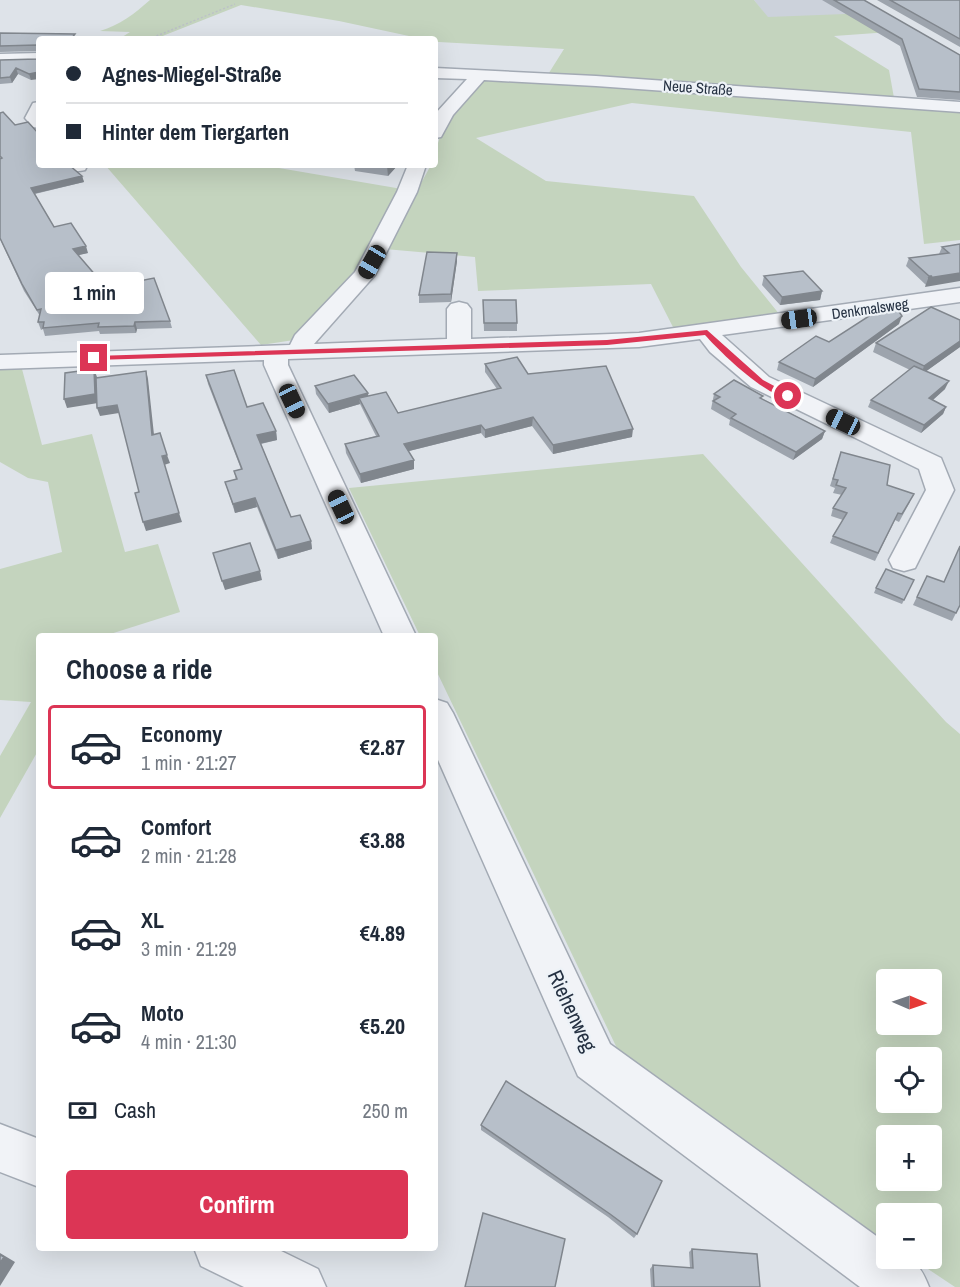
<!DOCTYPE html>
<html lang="en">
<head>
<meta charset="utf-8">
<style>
	:root { --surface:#fff; --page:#f6f6f7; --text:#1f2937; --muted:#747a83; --line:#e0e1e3; --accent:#dc3555 }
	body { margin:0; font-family:"Archivo Narrow",sans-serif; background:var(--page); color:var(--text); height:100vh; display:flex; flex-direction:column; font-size:22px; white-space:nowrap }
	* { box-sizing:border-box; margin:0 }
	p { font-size:20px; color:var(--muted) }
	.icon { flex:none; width:33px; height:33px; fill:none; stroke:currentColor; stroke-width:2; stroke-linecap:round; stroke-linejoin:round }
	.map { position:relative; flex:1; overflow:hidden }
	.drawer { position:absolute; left:36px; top:633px; width:402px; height:618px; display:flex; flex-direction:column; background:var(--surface); border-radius:6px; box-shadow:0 6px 24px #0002 }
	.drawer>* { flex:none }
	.hud { position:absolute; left:36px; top:36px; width:402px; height:132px; border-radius:6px; box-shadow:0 6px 24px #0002; display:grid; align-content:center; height:132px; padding:0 30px; background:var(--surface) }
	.needle { width:39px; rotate:92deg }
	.buttons { position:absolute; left:876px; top:969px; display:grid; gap:12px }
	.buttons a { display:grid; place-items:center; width:66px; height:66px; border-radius:6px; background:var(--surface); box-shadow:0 6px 24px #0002; font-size:30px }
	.end { position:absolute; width:27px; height:27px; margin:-14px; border:8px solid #dc3555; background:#fff; box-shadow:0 0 0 3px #fff }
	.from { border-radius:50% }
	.bubble { position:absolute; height:42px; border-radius:6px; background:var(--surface); box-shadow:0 6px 24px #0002; font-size:20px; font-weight:700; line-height:42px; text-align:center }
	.car { position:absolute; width:18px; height:36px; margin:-18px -9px; border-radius:8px; box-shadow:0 0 4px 2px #0007; background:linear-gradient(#222 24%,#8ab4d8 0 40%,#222 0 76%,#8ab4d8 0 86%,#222 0) }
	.hud b { display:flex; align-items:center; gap:21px; height:57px; font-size:22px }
	.hud b+b { border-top:2px solid var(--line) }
	.hud i { width:15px; height:15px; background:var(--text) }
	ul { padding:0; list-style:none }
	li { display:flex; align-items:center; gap:18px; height:84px; margin:0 12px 9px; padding:0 18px; border:3px solid transparent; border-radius:6px }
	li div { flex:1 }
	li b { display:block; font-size:22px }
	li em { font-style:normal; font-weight:700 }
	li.on { border-color:var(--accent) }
	li>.icon { width:54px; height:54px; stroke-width:1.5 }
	h2 { padding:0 30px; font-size:27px; line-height:72px }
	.pay { display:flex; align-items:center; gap:15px; height:66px; padding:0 30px; font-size:22px }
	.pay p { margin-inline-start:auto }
	.button { display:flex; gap:12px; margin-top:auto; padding:12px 30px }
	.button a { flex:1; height:69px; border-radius:6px; background:var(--accent); color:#fff; font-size:24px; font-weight:700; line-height:69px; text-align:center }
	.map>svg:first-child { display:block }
	.built { fill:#ccd2db }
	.green { fill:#c4d4be; fill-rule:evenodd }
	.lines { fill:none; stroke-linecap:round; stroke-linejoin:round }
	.minor-casing { stroke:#a3aab4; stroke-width:3 }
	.path { stroke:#bcc1c8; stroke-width:1.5; stroke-dasharray:2 2; stroke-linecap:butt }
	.minor { fill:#f1f3f7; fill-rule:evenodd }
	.wall { fill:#9da4ad }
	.shaded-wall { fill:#80868d }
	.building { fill:#b7bfc9; stroke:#80868d; stroke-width:1.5 }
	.route { fill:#dc3555 }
	.labels { text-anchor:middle; stroke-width:4.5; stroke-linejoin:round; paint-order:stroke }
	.far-street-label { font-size:15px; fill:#253142; stroke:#edf2f7 }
	.near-street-label { font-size:21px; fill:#253142; stroke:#edf2f7 }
</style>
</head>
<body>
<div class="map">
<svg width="960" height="1287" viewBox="0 0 960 1287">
	<rect width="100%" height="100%" fill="#dee3e9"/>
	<path class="built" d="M754,0H848L904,31L767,17Z"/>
	<path class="green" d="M150,0H754L768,17L871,13L904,31L834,36L889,70L894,98L547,76L564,49L439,42H435V39H423L339,21L241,5L155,39H119L130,32L100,31C120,25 134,14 150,0Z
		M484,80L592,82L960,108V240L924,244L911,132L632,103L476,138L546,181L694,196L741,267L780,315L675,331L651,284L478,291L475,257L385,249L431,165H435C435,127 460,105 484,80Z
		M105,165H282L279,168L402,189L376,247L294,340L261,345Z
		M22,369L42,445L92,434L125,552L158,544L180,612L104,636H39V749L0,818V756L31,702L0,700V569L62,552L48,482L28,478L0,462V370Z
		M703,454L946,722L960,734V1287H955L913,1259L932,1258V1214H886V1241L625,1065L435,668V636H420L349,488ZM886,980H932V1024H886ZM886,1058H932V1102H886ZM886,1136H932V1180H886Z"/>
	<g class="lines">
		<g class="minor-casing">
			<path id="minor" d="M39,53V63L0,64V54Z
				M435,68L596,76L960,102V112L596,86L484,80L453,115L441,137L435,138L436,113L467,79L435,78Z
				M39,102V128L33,127L25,118L33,103Z
				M68,165H87V166L85,170C77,172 72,172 68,165Z
				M408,165H426L417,192L375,275L314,344L447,339V309L451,304L459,302L467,304L471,309V339L639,333L960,288V302L722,335L769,377L941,458L954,490L915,568L904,571L893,568L889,560L926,490L919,469L751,387L710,352L700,339L639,347L288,359V365L416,636H384L264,365V360L0,369V355L290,345L295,335L355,272L397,192Z
				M435,699L447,703L453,713L610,1044L886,1243V1258C914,1258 919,1262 929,1287H860L578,1076L435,753Z
				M0,1124L39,1139V1187L0,1172Z
				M194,1248H275L318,1269L326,1287H244L201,1266Z"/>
		</g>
		<path class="path" d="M149,39L235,4"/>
		<use href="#minor" class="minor"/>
	</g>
	<path class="wall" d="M822,0H864L960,55V100L917,97L900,46Z
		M877,0H960V47Z
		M0,33L76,39L39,51L0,52Z
		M37,59L31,80L18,74L12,83L0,84V60Z
		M0,113L39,165L82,176L84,182L35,194L54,227L88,253L78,255L99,284L98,289L170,321L172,328L137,329L136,333L100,334L99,331L45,336L43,329L41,330L38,322L40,316L24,291L0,239Z
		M354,165H398L388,176L355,171Z
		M960,244L925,287L926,285L906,266L909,258L939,254L942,247Z
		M457,253V261L451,302L419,303V295Z
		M764,276L822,291L820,300L780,305L762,285Z
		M483,300L517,323V331H484Z
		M960,320V347L926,371L945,389L933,400L946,407L943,414L921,433L868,407L871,400L910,370L873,352L876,343Z
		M899,324L813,387L777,370L779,362L829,342Z
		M485,364L528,374L632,437L553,454L532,426L485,438L481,433L409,451L414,469L361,483L346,453L345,444L376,436L360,404L329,413L316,394L315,386L368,396L398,413L497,389L485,372Z
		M206,375L247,407L276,431L277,440L261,444L291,517L311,541L312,549L278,559L257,507L235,513L225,482L236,480L234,471L241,469L208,384Z
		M714,394L763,399L825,431L822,439L793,460L729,425L730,420L711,409Z
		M841,452L910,502L899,522L895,520L875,561L830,543L833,536L843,520L831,516L833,508L842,495L833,493L835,488L830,486Z
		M927,576L943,582L956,613L952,621L913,605Z
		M914,580L902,604L874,593L876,588Z
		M506,1081L637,1234L634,1238L608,1217L481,1130V1125Z
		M692,1249L760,1287H651L650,1269L653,1265L690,1268L689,1252Z"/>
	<path class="shaded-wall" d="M16,68L18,74L12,83L10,77Z
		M39,72V79L31,80L29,74Z
		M388,165H398L388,176L387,166Z
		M82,176L84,182L33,194L31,188Z
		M86,246L88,253L75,256L73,249Z
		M457,253V261L451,302V294Z
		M960,273V281L925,287L929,276Z
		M97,277L99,284L96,297L94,290Z
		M822,291L820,300L780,305L782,297Z
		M902,316L899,324L813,387L815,379Z
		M135,322L137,329L136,333L134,326Z
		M960,341V347L921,375L924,366Z
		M94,369L97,377L98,403L67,408L64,399Z
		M146,371L148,379L155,444L152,435Z
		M949,381L945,389L926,406L929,398Z
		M368,393L369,402L359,398L360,404L329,413L328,404Z
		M117,405L119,413L100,416L97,408Z
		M946,407L943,414L921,433L924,425Z
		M533,417L532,426L485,438V430Z
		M481,425V433L405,452L404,444Z
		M633,429L632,437L553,454V445Z
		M276,431L277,440L259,444L257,435Z
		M825,431L822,439L793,460L796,452Z
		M167,455L170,463L164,465L162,456Z
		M414,460V469L361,483L360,474Z
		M255,498L257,507L235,513L233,504Z
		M179,513L182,522L146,531L143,522Z
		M311,541L312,549L278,559L276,550Z
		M260,571L262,580L225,590L222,581Z
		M0,1253L15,1262L0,1286Z"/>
	<path class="building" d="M834,0H864L960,55V92L919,89L902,39Z
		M890,0H960V39Z
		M0,33L75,34L71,39H39V47L37,45L0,46Z
		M39,57V72L29,74L16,68L10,77L0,78V60L37,59Z
		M3,112L15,125L28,122L39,134V165H69L82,176L31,188L54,227L71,223L86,246L73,249L97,277L94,290L154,278L170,321L135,322L134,326L98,327L99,323L43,328L44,322H38L41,309L37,310L22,284L0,238V159L2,158L0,156V113Z
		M960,244V273L928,278L932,276H929L909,258L949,253L942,247Z
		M427,252L457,253L451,294L419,295Z
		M803,271L822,291L782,297L764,276Z
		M483,300H516L517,323H484Z
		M895,306L902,316L815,379L779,362L816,336L829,342L883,307Z
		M931,307L960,320V341L924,366L876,343Z
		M517,357L528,374L606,366L633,429L553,445L533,417L485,430L481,425L404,444L414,460L360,474L345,444L379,436L359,398L386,392L398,413L501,388L485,364Z
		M914,366L949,381L929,398L946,407L924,425L871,400Z
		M94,369L95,394L64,399L65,373Z
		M234,370L247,407L263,403L276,431L257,435L291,517L300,515L311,541L276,550L255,498L233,504L225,482L237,479L234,471L242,469L206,375Z
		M146,371L152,435L160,433L167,455L162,456L179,513L143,522L135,493L139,492L117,405L97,408L96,378Z
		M354,375L368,393L328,404L315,386Z
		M734,380L763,396L760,398L825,431L796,452L731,418L736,414L713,401L720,397L714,394Z
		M841,452L890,465L887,485L914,494L902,514L898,513L878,553L833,536L847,513L833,508L846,488L836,485L838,480L833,479Z
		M250,543L260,571L222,581L213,553Z
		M960,546V605L956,613L917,597L927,576L944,582Z
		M886,569L914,580L904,600L876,588Z
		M506,1081L662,1181L637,1234L610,1214L481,1125Z
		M483,1213L565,1239L555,1287H465Z
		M692,1249L757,1254L760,1287H654L653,1265L693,1268Z
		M0,1255L4,1257L0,1263Z"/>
	<path class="route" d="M707,330L763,380L791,395V398C768,399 720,352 705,335L607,345L94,360L91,358L94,356L607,340Z"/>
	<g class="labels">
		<g class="far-street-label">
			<text transform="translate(698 88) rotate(4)" y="5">Neue Straße</text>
			<text transform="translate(870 309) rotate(-8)" y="5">Denkmalsweg</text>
		</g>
		<g class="near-street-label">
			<text transform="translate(572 1011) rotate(65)" y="7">Riehenweg</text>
		</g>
	</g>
</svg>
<div class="buttons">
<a><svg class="needle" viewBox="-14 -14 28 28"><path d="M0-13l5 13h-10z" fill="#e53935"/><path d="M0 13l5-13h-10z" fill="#747a83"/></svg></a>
<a><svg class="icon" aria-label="locate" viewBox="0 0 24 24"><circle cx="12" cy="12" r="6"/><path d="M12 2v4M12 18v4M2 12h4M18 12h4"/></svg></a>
<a>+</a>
<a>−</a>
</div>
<i class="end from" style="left:788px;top:396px"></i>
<i class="end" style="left:94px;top:358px"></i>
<div class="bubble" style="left:45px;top:272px;width:99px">1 min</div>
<i class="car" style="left:372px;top:262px;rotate:210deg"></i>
<i class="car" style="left:799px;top:319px;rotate:262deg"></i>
<i class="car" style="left:292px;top:401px;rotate:155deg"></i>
<i class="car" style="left:843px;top:422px;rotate:295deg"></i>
<i class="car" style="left:341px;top:507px;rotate:335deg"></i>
<div class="hud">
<b><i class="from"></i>Agnes-Miegel-Straße</b>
<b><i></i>Hinter dem Tiergarten</b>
</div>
<section class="drawer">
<h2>Choose a ride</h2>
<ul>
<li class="on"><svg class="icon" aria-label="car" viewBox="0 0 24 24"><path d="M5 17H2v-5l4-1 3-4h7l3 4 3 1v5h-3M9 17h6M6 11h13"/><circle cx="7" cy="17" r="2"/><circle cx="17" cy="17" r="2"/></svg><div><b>Economy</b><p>1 min · 21:27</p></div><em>€2.87</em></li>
<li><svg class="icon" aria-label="car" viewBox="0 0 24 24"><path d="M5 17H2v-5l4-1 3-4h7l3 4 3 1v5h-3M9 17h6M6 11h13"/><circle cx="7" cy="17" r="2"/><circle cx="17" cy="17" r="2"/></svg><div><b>Comfort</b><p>2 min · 21:28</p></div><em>€3.88</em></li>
<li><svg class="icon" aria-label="car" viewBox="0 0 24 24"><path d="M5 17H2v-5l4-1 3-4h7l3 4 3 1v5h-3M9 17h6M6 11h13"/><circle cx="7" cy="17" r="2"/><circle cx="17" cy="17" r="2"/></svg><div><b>XL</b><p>3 min · 21:29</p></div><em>€4.89</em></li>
<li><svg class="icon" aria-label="car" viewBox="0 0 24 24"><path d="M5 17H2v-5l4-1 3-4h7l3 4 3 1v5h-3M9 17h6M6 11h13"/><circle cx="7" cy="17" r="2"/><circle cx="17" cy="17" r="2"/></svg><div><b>Moto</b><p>4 min · 21:30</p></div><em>€5.20</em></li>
</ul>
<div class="pay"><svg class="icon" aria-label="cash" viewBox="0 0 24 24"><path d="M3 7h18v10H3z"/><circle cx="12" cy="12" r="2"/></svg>Cash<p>250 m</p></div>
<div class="button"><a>Confirm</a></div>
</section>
</div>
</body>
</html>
